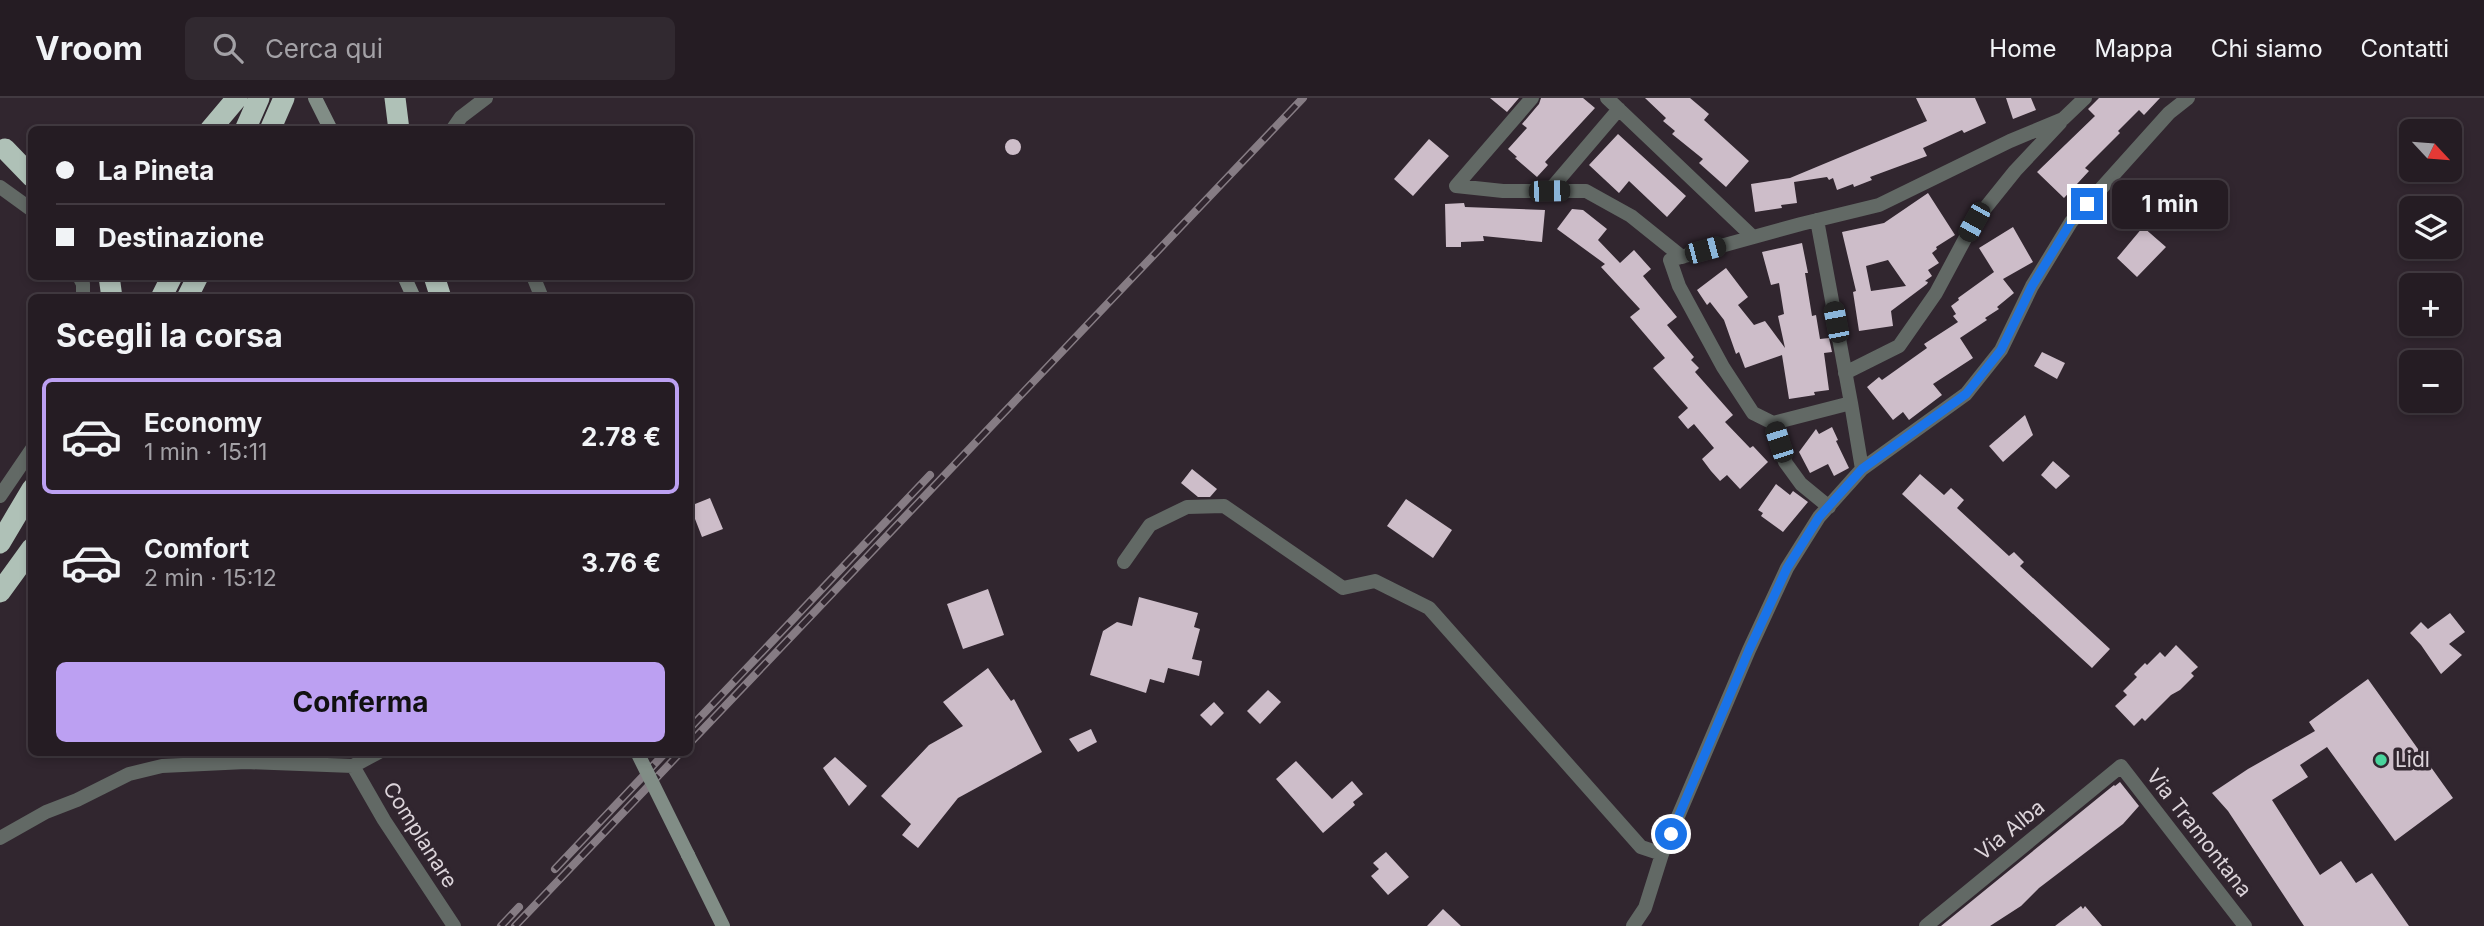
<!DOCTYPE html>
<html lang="it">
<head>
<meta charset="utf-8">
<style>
	:root { --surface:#251c23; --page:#312930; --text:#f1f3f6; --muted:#a3a1a6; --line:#423a41; --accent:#bca0f2 }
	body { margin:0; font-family:Inter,sans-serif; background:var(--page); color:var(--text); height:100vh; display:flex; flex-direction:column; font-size:26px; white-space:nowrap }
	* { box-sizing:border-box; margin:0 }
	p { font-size:23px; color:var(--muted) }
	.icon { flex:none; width:38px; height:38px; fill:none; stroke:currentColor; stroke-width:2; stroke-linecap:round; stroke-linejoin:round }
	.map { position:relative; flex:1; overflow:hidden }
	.details { position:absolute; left:28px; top:196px; width:665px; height:462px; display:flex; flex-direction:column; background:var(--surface); border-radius:10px; box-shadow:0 4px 10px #0003,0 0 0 2px var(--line) }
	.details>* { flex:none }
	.top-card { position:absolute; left:28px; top:28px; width:665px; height:154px; border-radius:10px; box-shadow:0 4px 10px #0003,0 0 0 2px var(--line); display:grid; align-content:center; height:154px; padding:0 28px; background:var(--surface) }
	.needle { width:46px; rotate:116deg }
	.tools { position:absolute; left:2399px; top:21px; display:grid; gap:14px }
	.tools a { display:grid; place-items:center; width:63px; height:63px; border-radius:10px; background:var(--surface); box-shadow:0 4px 10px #0003,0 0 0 2px var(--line); font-size:35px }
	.end { position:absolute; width:32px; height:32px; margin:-16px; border:9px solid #1a73e8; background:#fff; box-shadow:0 0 0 4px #fff }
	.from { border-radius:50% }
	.bubble { position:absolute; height:49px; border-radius:10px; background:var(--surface); box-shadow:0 4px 10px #0003,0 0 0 2px var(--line); font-size:23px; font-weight:700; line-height:49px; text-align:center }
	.car { position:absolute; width:21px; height:42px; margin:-21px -10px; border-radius:9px; box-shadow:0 0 5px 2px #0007; background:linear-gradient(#222 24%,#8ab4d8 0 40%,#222 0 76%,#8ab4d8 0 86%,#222 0) }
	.top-card b { display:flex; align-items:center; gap:24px; height:66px; font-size:26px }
	.top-card b+b { border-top:2px solid var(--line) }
	.top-card i { width:18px; height:18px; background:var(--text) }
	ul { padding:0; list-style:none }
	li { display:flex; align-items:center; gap:21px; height:116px; margin:0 14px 10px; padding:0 14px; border:4px solid transparent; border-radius:10px }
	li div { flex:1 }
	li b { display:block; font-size:26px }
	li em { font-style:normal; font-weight:700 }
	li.current { border-color:var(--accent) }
	li>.icon { width:63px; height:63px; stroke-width:1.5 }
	h2 { padding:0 28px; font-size:32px; line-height:84px }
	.action { display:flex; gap:14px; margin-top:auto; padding:14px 28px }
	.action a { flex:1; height:80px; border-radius:10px; background:var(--accent); color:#111; font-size:28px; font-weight:700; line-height:80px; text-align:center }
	header { display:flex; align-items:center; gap:42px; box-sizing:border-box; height:98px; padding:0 35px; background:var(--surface); border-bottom:2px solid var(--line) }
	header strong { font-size:33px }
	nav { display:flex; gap:38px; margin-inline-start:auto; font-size:24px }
	.search { width:490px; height:63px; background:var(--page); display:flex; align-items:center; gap:18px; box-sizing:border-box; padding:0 24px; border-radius:10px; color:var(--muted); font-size:26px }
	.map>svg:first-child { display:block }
	.building { fill:#cdbdc9; fill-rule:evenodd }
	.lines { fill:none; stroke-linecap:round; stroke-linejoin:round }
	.street { stroke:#626965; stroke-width:14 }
	.secondary { stroke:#818d86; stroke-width:14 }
	.highway { stroke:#afc1b7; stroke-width:21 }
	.rail-casing { stroke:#867c84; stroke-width:8 }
	.rail { stroke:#31262f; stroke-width:5; stroke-dasharray:16; stroke-linecap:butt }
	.secondary-bridge { stroke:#818d86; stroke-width:14 }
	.route { stroke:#1a73e8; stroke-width:9 }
	.poi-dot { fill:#49d49c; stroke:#31262f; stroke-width:2.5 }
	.labels { text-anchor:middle; stroke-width:7; stroke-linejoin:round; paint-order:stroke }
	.poi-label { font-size:21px; fill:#dcd4da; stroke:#31262f; text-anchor:start }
	.street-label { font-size:21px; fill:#dcd4da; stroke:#31262f }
</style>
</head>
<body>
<header>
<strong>Vroom</strong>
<div class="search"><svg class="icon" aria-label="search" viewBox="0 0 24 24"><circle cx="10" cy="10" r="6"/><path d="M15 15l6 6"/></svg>Cerca qui</div>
<nav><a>Home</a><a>Mappa</a><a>Chi siamo</a><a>Contatti</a></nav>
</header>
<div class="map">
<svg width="2484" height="828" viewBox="0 0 2484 828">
	<rect width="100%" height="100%" fill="#31262f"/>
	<path class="building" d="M1490,0H1519L1507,14Z
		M1541,0H1583L1595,10L1545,64L1548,67L1537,79L1515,60L1517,59L1508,51L1527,30L1522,26L1539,6Z
		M1645,0H1690L1709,16L1704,22L1749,63L1726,89L1699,65L1703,61L1672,36L1675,33L1663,23L1666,20Z
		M1916,0H1975L1986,25L1964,35L1962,32L1923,50L1927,58L1870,79L1872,82L1854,89L1853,86L1837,92L1833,80L1829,82L1827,79L1794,84L1797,105L1781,107L1782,110L1755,114L1751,86L1790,80L1927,23Z
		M2006,0H2031L2036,12L2013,21Z
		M2099,0H2160L2144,17L2139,12L2118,33L2120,35L2085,70L2089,73L2064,100L2037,74L2095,18L2088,11Z
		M1618,36L1686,98L1667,119L1629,83L1619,95L1589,67Z
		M1429,41L1449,58L1413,98L1394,81Z
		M1005 49a8 8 0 1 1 16 0a8 8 0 1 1-16 0Z
		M1928,95L1955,137L1936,149L1937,151L1932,155L1939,165L1928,172L1932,178L1925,183L1928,184L1927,186L1891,213L1893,228L1859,233L1853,194L1856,193L1842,134L1884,125ZM1888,162L1906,188L1871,193L1866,168Z
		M1464,105L1465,109L1545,112L1542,144L1483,138L1484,143L1461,144V149H1446L1445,106Z
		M1572,111L1583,112L1607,131L1598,142L1620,165L1634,152L1651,171L1643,178L1677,219L1667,227L1694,259L1691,262L1699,270L1695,274L1733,317L1725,324L1750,350L1753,348L1768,364L1740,391L1727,377L1720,383L1711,373L1702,361L1714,350L1694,326L1688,331L1678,319L1688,310L1653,270L1665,260L1630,219L1640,211L1601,169L1605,166L1557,131Z
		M2013,129L2033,164L2003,181L2014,195L1997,209L1999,211L1985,220L1987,222L1960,240L1973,260L1933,286L1942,297L1909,322L1903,314L1893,322L1867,289L1879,279L1882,282L1927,250L1924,246L1958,224L1953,218L1956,216L1951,208L1959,202L1958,200L1994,174L1979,150Z
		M2143,129L2166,149L2137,179L2117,160Z
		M1802,145L1808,175H1805L1812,218L1816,217L1820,241L1829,240L1832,254L1824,255L1829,292L1814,294L1815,297L1789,301L1782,257L1745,270L1739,254L1736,256L1724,222L1710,204L1707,207L1697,192L1726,170L1748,199L1738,207L1754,227L1765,223L1785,250L1778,218L1784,216L1779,185L1771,187L1762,154Z
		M2042,254L2065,265L2057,281L2034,268Z
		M2025,317L2033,337L2003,364L1989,348Z
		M1832,329L1838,342L1836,343L1849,370L1834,378L1828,366L1810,375L1799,354L1816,331L1819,336Z
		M2053,363L2070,378L2056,391L2041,377Z
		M1192,371L1217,391L1210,399H1198L1181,385Z
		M1920,376L1944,397L1951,390L1964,402L1957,410L2009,458L2014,454L2024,464L2020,468L2110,551L2092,570L1902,396Z
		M1776,386L1790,397L1793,393L1808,404L1783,434L1761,418L1763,415L1758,412Z
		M710,400L723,431L702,439L690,408Z
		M1406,401L1452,432L1433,460L1387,428Z
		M988,491L1004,537L963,551L947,506Z
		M1139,499L1198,515L1194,529L1200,531L1192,561L1202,563L1199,578L1168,570L1164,585L1150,581L1146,595L1090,577L1103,533L1117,524L1132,528Z
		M2450,515L2465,534L2449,546L2462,557L2441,576L2421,547L2410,535L2421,524L2428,531Z
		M2176,547L2198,569L2191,575L2194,578L2180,592L2171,597L2145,623L2142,620L2134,628L2115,608L2127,597L2123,593L2137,579L2134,576L2145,565L2147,567L2160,554L2165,559Z
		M988,570L1011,603L1014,601L1042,654L958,700L918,750L902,737L911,726L881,698L929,647L963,628L943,604Z
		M2368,581L2453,700L2395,743L2327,649L2300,667L2308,679L2272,702L2320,777L2341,763L2356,785L2372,775L2409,828H2304L2228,713L2212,695L2248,671L2315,633L2309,624Z
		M1268,592L1281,604L1260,626L1247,613Z
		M1214,604L1224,615L1211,628L1200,617Z
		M1091,631L1097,644L1078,654L1069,641Z
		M835,659L867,688L849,708L823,670Z
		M1296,663L1332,701L1352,683L1363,696L1353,704L1355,707L1323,735L1276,681Z
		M2120,684L2139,708L2123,726L2039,790L2021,808L1990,828H1941L2114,687L2115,688Z
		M1386,754L1409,779L1388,797L1371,778L1379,771L1373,765Z
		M2081,808L2083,811L2085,808L2102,828H2055Z
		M1443,811L1461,828H1427Z"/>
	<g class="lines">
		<path class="street" d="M1532,0L1456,88L1503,93H1586L1631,118L1682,159
			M1607,0L1753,139
			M452,32L461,19L486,0
			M0,89L32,112
			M1549,93L1619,11
			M1817,122L1851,305L1773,325L1753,315L1723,269L1679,188L1670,162L1801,126L1879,107L2010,43L2063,21L2085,0
			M79,178L83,186V200
			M533,178L542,200
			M1845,275L1899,248L1936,195L1974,124L2015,73L2060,25
			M1851,305L1862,371
			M1773,325L1785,364L1801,386L1829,409
			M0,398L32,351
			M1124,464L1150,427L1187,409L1224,408L1343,490L1375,483L1429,510L1641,749L1662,756
			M353,668L384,722L454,828
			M0,740L46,714L77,702L129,676L162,668L246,664L353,668L379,654
			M1633,828L1645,810L1662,756L1749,552L1787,470L1819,419L1862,371L1966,296L2001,252L2032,188L2071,124L2169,15L2188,0
			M1926,828L2121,668L2245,828"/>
		<path class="secondary" d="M315,0L331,32
			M404,178L414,200
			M688,757L723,828"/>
		<path class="highway" d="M395,0L399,32
			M210,32L237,0
			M245,32L259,0
			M270,32L284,0
			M5,51L32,79
			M109,178L112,200
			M434,178L441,200
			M161,200L172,178
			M187,200L198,178
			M0,445L32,391
			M0,494L32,450"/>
		<g class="rail-casing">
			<path id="rail" d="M690,630L930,377
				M690,645L1303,0
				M555,771L666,654
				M501,828L519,809
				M515,828L681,654"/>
		</g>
		<use href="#rail" class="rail"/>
		<path class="secondary-bridge" d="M637,654L688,757"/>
	</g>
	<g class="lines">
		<path class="route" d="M1671,736L1749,552L1787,470L1819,419L1862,371L1966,296L2001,252L2032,188L2071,124L2087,106"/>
	</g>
	<circle class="poi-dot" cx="2381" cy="662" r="7"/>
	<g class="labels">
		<g class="poi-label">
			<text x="2395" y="669">Lidl</text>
		</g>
		<g class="street-label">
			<text transform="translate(2010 732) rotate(-39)" y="7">Via Alba</text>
			<text transform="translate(2199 735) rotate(52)" y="7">Via Tramontana</text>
			<text transform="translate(420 737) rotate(58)" y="7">Complanare</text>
		</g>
	</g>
</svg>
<div class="tools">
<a><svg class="needle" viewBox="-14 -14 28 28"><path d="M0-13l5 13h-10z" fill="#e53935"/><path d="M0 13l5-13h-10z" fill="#a3a1a6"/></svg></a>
<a><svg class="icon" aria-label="layers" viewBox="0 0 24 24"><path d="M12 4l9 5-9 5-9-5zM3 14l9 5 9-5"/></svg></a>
<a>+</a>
<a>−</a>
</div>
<i class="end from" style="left:1671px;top:736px"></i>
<i class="end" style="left:2087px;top:106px"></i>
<div class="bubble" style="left:2112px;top:82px;width:116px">1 min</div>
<i class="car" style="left:1549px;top:93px;rotate:89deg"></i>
<i class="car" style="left:1974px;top:124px;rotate:209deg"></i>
<i class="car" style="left:1705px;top:152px;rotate:75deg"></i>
<i class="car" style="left:1836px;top:224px;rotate:349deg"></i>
<i class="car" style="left:1779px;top:344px;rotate:342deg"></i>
<div class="top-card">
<b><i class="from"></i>La Pineta</b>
<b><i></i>Destinazione</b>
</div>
<section class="details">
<h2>Scegli la corsa</h2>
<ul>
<li class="current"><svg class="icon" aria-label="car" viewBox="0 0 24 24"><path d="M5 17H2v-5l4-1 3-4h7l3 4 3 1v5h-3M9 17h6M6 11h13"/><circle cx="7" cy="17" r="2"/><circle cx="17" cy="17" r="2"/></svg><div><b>Economy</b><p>1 min · 15:11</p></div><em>2.78 €</em></li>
<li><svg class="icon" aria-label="car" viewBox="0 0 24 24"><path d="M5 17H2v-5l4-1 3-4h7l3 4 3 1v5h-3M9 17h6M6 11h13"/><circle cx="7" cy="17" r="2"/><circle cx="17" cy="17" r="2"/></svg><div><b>Comfort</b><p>2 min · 15:12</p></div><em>3.76 €</em></li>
</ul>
<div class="action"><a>Conferma</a></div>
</section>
</div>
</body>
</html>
